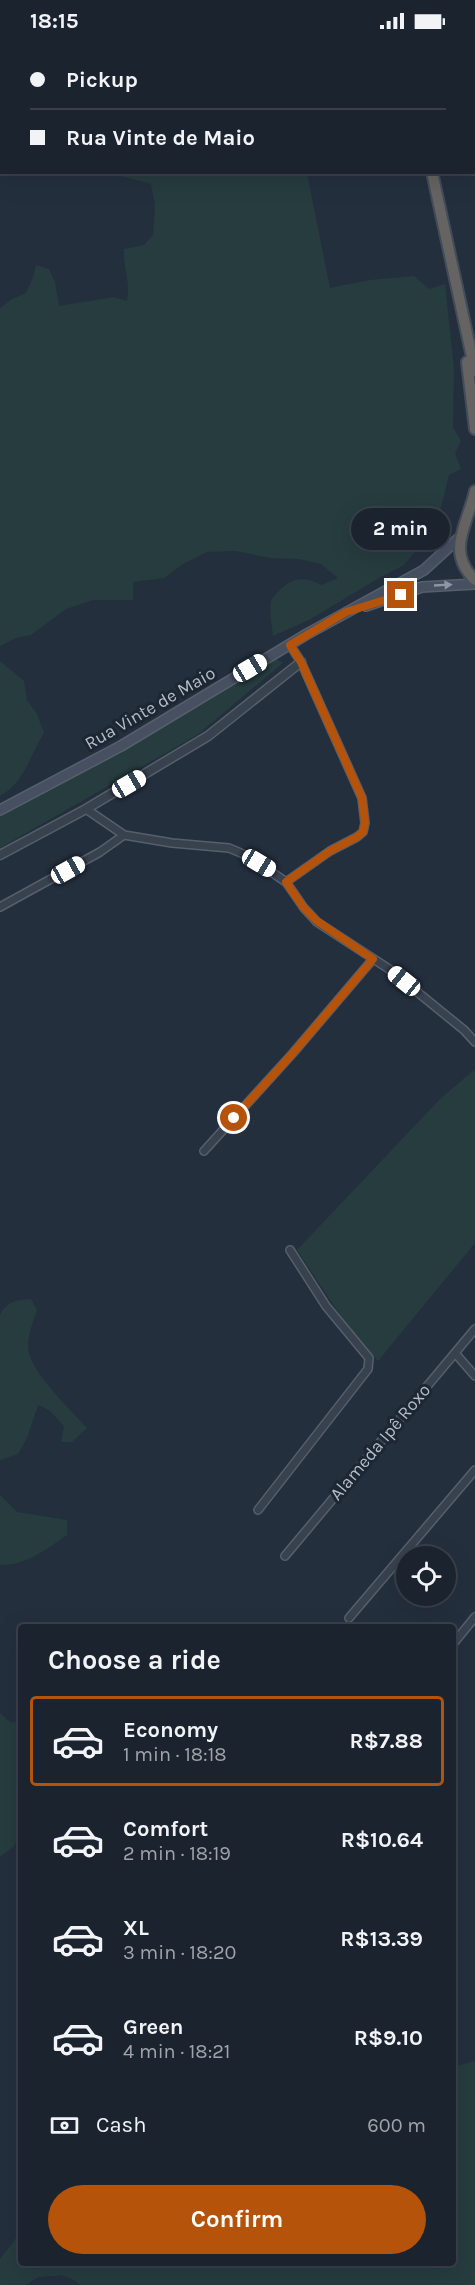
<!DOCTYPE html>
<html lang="en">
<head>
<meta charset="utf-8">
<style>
	:root { --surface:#1b232e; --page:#242b36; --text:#f1f3f6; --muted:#a0a4aa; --line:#39404a; --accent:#b45309 }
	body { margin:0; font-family:Karla,sans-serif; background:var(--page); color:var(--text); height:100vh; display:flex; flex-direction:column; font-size:22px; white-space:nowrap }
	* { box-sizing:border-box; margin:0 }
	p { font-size:20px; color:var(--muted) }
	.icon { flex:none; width:33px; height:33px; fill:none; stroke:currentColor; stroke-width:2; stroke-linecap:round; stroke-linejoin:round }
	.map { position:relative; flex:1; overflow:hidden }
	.panel { position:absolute; left:18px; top:1582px; width:438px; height:642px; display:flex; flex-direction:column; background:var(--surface); border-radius:6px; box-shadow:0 6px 24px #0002,0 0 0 2px var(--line) }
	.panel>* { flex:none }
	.banner { position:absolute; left:0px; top:0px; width:476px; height:132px; box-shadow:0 6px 24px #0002,0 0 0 2px var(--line); display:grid; align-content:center; height:132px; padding:0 30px; background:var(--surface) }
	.fabs { position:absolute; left:396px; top:1504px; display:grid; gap:12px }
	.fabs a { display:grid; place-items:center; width:60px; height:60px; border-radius:50%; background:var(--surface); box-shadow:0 6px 24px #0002,0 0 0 2px var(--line); font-size:30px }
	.end { position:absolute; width:27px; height:27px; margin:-14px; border:8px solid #b45309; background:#fff; box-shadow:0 0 0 3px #fff }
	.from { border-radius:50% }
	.bubble { position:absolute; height:42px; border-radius:21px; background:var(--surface); box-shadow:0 6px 24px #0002,0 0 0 2px var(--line); font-size:20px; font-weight:700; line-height:42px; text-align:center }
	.car { position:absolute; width:18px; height:36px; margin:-18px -9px; border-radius:8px; box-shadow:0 0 4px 2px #0007; background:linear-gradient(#fff 24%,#345 0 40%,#fff 0 76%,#345 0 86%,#fff 0) }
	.banner b { display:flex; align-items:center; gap:21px; height:57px; font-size:22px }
	.banner b+b { border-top:2px solid var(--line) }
	.banner i { width:15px; height:15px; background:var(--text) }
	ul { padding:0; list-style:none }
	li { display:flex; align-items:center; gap:18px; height:90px; margin:0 12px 9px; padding:0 18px; border:3px solid transparent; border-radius:6px }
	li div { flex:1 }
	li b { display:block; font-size:22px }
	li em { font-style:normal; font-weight:700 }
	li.selected { border-color:var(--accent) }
	li>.icon { width:54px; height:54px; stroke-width:1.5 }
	h2 { padding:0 30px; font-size:27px; line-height:72px }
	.pay { display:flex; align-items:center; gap:15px; height:66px; padding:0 30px; font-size:22px }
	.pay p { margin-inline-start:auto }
	.button { display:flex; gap:12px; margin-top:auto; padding:12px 30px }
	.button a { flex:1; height:69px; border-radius:36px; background:var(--accent); color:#fff; font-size:24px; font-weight:700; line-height:69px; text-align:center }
	.status { display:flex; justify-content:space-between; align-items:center; height:42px; padding:0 30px; background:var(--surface); direction:ltr }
	.status svg { height:16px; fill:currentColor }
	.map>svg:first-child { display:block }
	.green { fill:#263c3f }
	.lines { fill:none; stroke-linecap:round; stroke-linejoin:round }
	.minor-casing { stroke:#565f6c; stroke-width:10 }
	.tertiary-casing { stroke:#565f6c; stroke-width:11 }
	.secondary-casing { stroke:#565f6c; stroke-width:12 }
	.trunk-casing { stroke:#434c59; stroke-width:14 }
	.minor { stroke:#38414e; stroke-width:7 }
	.tertiary { stroke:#38414e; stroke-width:8 }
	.secondary { stroke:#465061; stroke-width:9 }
	.trunk { stroke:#656462; stroke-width:10 }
	.oneway { fill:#8e96a5 }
	.route { stroke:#b45309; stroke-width:8 }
	.labels { text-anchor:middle; stroke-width:6; stroke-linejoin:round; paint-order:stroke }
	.street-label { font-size:18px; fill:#b4bcc9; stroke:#1d2633 }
</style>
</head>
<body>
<div class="status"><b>18:15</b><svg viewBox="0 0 49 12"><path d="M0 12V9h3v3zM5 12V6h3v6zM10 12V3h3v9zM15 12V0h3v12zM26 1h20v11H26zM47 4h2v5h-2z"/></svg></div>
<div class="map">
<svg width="475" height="2243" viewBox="0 0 475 2243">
	<rect width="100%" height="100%" fill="#242f3e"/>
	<path class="green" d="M0,0H209L212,1L2,2L1,30Z
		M110,131H307L330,246L370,238L414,234L429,247L445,242L454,327L453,385L461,399L455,411L461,427L449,433L439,473L429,493L404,523L377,537L309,578L273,594C272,583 269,571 271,560C272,555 275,553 279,549C292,535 305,534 321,543L338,536L321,522L299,517L271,516L235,509L207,510L183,522L164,536L133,540V558H93L66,567L31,593L16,596L0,604V266L12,257L26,251L33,236L36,223L49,227L55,240L59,264L114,255L127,259C131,241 123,226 124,207L144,203L153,193L155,162L151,142Z
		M276,617L283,621L197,693L0,806V773Z
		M0,619L24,639L27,658L37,672L44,691C29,715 25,740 0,754Z
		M475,1027V1201L378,1319L350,1288L297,1208L440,1057Z
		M31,1257L37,1268C33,1280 28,1293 28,1305C28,1328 72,1369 87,1386L72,1400H61L64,1384L49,1368L38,1363L27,1396L18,1412L0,1418V1273C7,1259 17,1258 31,1257Z
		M0,1453L17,1470L67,1478V1493C47,1507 25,1524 0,1523Z
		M0,1671L10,1680L21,1681V1795L13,1805L0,1815Z
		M475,2019V2243H81L70,2236L61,2233L39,2235L25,2243H0V2217L14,2199L21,2186V2222H453V2025Z"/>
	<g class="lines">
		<g class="minor-casing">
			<path id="minor" d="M86,767L124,793L172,801L229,806L248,814L286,840L304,866L317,880L389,927L464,988L475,1000
				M286,840L330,809L357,795L363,790L365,781L362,756L301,620L290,603
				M0,865L100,810L124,793
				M204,1109L293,1011L373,917
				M455,1311L475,1334
				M258,1468L368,1327L369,1316L326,1264L290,1208
				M285,1514L475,1287
				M349,1576L475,1428
				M453,1602L475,1575"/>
		</g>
		<g class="tertiary-casing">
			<path id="tertiary" d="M0,813L86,767L208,694L301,620"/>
		</g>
		<g class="secondary-casing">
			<path id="secondary" d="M366,564L422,545L475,542
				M0,768L121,704L307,592L424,528L460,495"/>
		</g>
		<g class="trunk-casing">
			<path id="trunk" d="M407,0V2
				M432,130L475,329
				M467,320L475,387
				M475,449C468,482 445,509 475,538"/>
		</g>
		<use href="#minor" class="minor"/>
		<use href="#tertiary" class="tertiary"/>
		<use href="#secondary" class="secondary"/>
		<use href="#trunk" class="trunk"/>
	</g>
	<defs><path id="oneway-solid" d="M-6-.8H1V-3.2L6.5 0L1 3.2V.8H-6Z" transform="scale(1.5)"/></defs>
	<use class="oneway" href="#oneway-solid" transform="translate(443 543) rotate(-3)"/>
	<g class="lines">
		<path class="route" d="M234,1076L293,1011L373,917L317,879L304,866L286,840L330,809L357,795L363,790L365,781L362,756L301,620L290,603L346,570L401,553"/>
	</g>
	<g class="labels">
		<g class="street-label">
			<text transform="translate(150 666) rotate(-30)" y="6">Rua Vinte de Maio</text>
			<text transform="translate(380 1400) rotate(-50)" y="6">Alameda Ipê Roxo</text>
		</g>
	</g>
</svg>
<div class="fabs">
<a><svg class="icon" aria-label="locate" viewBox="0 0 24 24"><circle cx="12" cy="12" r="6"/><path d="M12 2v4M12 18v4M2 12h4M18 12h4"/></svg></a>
</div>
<i class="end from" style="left:234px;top:1076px"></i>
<i class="end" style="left:401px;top:553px"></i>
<div class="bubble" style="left:351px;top:466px;width:99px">2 min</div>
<i class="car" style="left:250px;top:626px;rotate:59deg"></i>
<i class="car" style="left:129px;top:742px;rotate:60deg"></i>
<i class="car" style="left:259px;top:821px;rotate:121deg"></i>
<i class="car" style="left:68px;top:828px;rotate:61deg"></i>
<i class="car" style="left:404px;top:939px;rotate:309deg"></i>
<div class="banner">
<b><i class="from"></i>Pickup</b>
<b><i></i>Rua Vinte de Maio</b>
</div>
<section class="panel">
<h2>Choose a ride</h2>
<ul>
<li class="selected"><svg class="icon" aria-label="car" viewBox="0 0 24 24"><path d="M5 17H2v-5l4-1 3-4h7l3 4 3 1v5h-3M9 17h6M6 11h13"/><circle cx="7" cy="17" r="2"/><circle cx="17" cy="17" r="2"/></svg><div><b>Economy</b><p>1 min · 18:18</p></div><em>R$7.88</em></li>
<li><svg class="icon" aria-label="car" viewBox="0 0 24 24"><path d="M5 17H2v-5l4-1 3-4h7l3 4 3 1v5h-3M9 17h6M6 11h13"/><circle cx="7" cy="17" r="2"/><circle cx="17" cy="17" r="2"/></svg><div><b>Comfort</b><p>2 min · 18:19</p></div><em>R$10.64</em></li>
<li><svg class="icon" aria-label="car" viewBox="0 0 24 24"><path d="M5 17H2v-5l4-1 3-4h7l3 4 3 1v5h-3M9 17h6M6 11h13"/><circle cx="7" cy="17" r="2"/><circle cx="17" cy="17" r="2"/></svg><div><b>XL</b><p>3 min · 18:20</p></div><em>R$13.39</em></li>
<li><svg class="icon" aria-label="car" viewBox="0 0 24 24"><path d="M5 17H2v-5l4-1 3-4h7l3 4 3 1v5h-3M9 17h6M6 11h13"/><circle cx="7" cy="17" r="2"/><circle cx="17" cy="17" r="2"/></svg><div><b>Green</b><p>4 min · 18:21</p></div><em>R$9.10</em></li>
</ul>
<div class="pay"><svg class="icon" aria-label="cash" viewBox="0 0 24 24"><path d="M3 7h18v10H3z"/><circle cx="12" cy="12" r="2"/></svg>Cash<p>600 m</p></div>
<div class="button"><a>Confirm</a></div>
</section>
</div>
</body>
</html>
